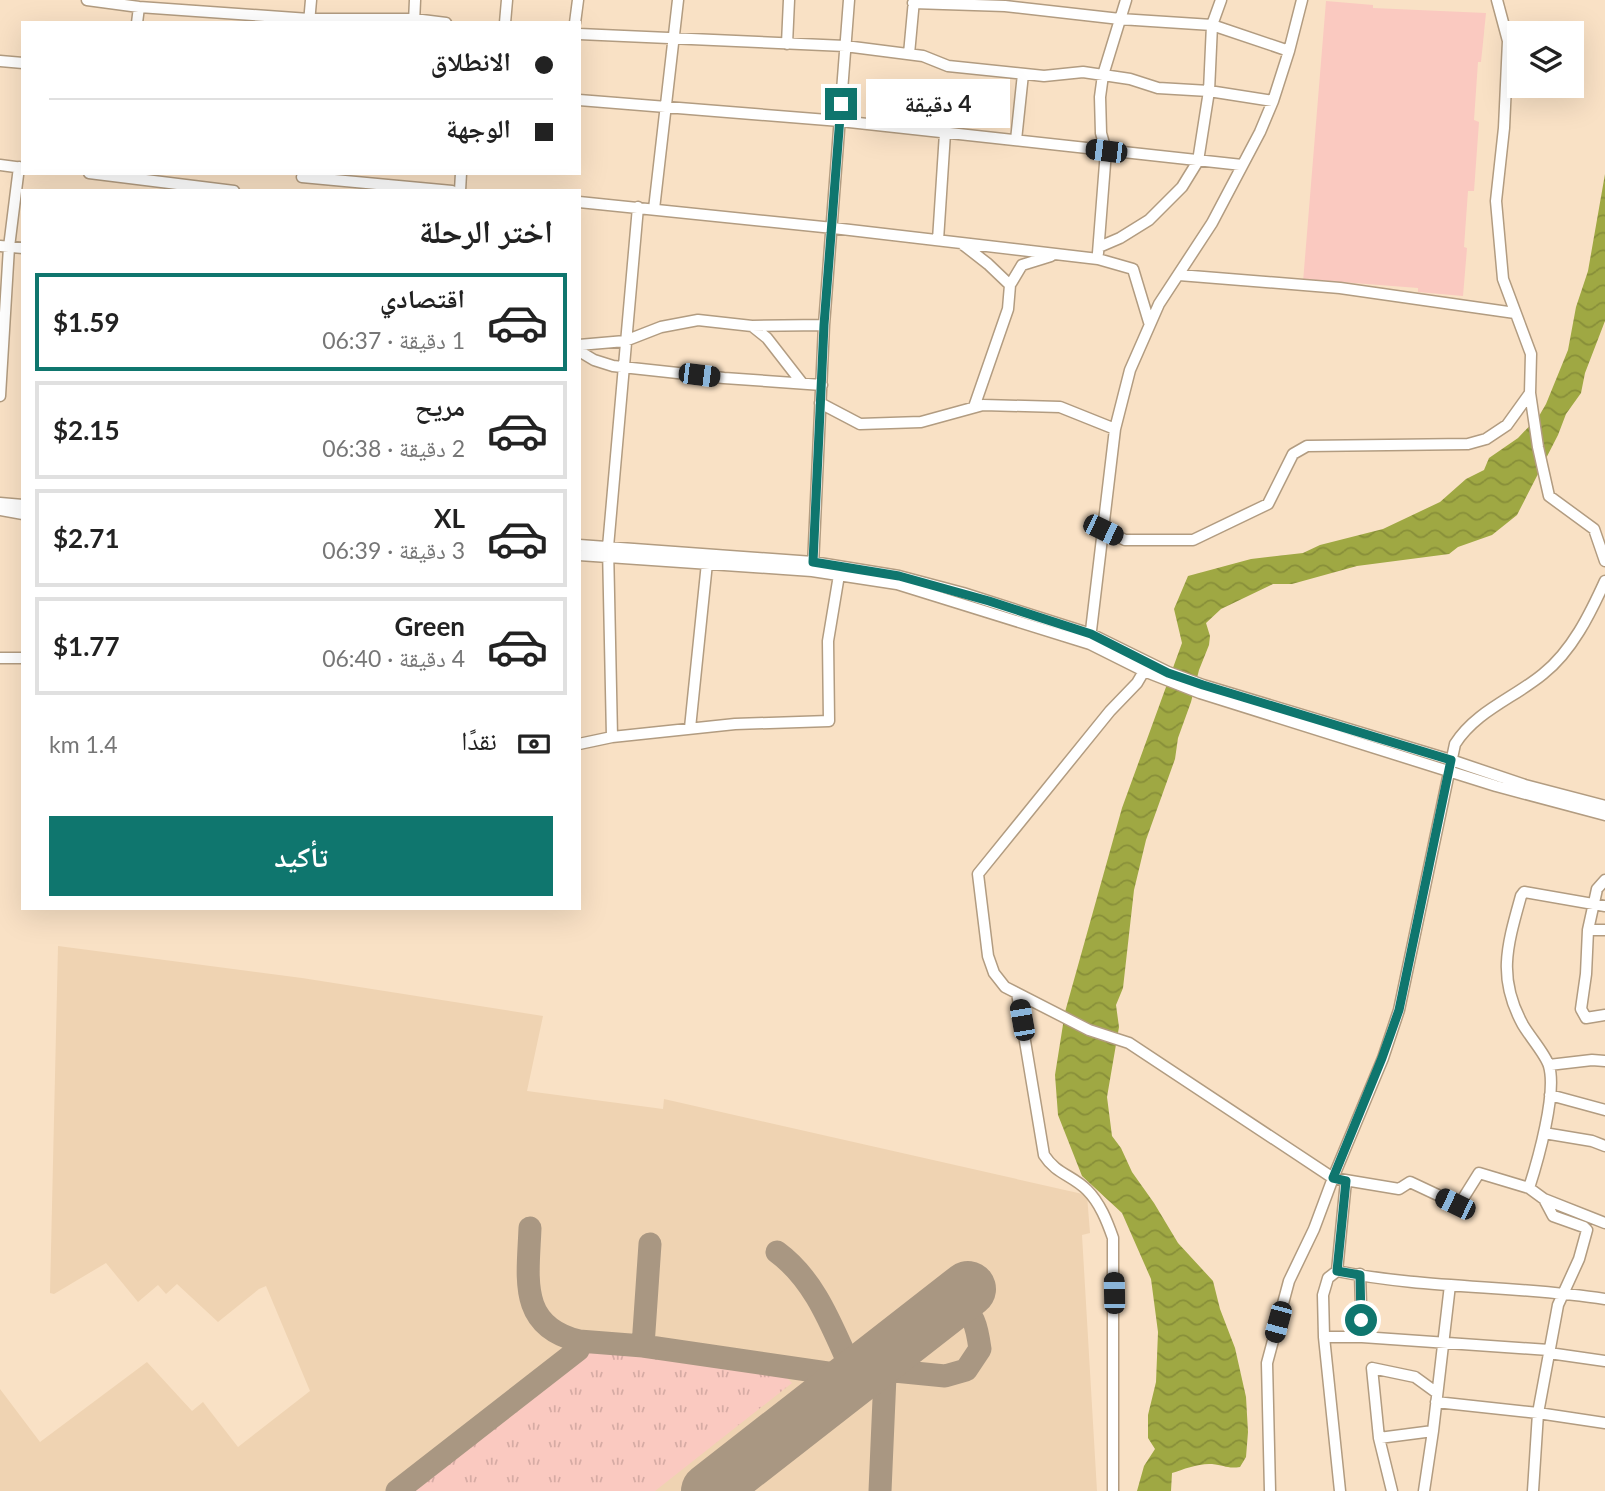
<!DOCTYPE html>
<html lang="ar">
<head>
<meta charset="utf-8">
<style>
	:root { --surface:#fff; --page:#f6f6f6; --text:#222; --muted:#767676; --line:#e0e0e0; --accent:#0f766e }
	body { margin:0; font-family:Lato,"Noto Naskh Arabic",sans-serif; background:var(--page); color:var(--text); direction:rtl; height:100vh; display:flex; flex-direction:column; font-size:26px; white-space:nowrap }
	* { box-sizing:border-box; margin:0 }
	p { font-size:23px; color:var(--muted) }
	.icon { flex:none; width:38px; height:38px; fill:none; stroke:currentColor; stroke-width:2; stroke-linecap:round; stroke-linejoin:round }
	.map { position:relative; flex:1; overflow:hidden; direction:ltr }
	.side { position:absolute; left:21px; top:189px; width:560px; height:721px; display:flex; flex-direction:column; background:var(--surface); border-radius:0px; box-shadow:0 7px 28px #0002; direction:rtl }
	.side>* { flex:none }
	.banner { position:absolute; left:21px; top:21px; width:560px; height:154px; border-radius:0px; box-shadow:0 7px 28px #0002; direction:rtl; display:grid; align-content:center; height:154px; padding:0 28px; background:var(--surface) }
	.fabs { position:absolute; left:1507px; top:21px; display:grid; gap:14px }
	.fabs a { display:grid; place-items:center; width:77px; height:77px; border-radius:0px; background:var(--surface); box-shadow:0 7px 28px #0002; font-size:35px }
	.end { position:absolute; width:32px; height:32px; margin:-16px; border:9px solid #0f766e; background:#fff; box-shadow:0 0 0 4px #fff }
	.from { border-radius:50% }
	.bubble { position:absolute; height:49px; border-radius:0px; background:var(--surface); box-shadow:0 7px 28px #0002; font-size:23px; font-weight:700; line-height:49px; text-align:center; direction:rtl }
	.car { position:absolute; width:21px; height:42px; margin:-21px -10px; border-radius:9px; box-shadow:0 0 5px 2px #0007; background:linear-gradient(#222 24%,#8ab4d8 0 40%,#222 0 76%,#8ab4d8 0 86%,#222 0) }
	.banner b { display:flex; align-items:center; gap:24px; height:66px; font-size:26px }
	.banner b+b { border-top:2px solid var(--line) }
	.banner i { width:18px; height:18px; background:var(--text) }
	ul { padding:0; list-style:none }
	li { display:flex; align-items:center; gap:21px; height:98px; margin:0 14px 10px; padding:0 14px; border:4px solid var(--line); border-radius:0px }
	li div { flex:1 }
	li b { display:block; font-size:26px }
	li em { font-style:normal; font-weight:700 }
	li.on { border-color:var(--accent) }
	li>.icon { width:63px; height:63px; stroke-width:1.5 }
	h2 { padding:0 28px; font-size:32px; line-height:84px }
	.pay { display:flex; align-items:center; gap:18px; height:77px; padding:0 28px; font-size:26px }
	.pay p { margin-inline-start:auto }
	.button { display:flex; gap:14px; margin-top:auto; padding:14px 28px }
	.button a { flex:1; height:80px; border-radius:0px; background:var(--accent); color:#fff; font-size:28px; font-weight:700; line-height:80px; text-align:center }
	.map>svg:first-child { display:block }
	.built { fill:#efd3b2 }
	.grass { fill:url(#grass-tufts) }
	.pitch { fill:#fac9c0 }
	.water { fill:url(#water-waves) }
	.lines { fill:none; stroke-linecap:round; stroke-linejoin:round }
	.taxiway { stroke:#a99782; stroke-width:23 }
	.runway { stroke:#a99782; stroke-width:56 }
	.minor-casing { stroke:#b29c81; stroke-width:13 }
	.minor { stroke:#fff; stroke-width:10 }
	.route { stroke:#0f766e; stroke-width:9 }
</style>
</head>
<body>
<div class="map">
<svg width="1605" height="1491" viewBox="0 0 1605 1491">
	<defs>
		<pattern id="grass-tufts" width="24" height="20" patternUnits="userSpaceOnUse" patternTransform="scale(1.75)"><rect width="24" height="20" fill="#fac9c0"/><path d="M3 7l-1-3M5 7V3M7 7l1-3M15 17l-1-3M17 17v-4M19 17l1-3" fill="none" stroke="#d6aba4"/></pattern>
		<pattern id="water-waves" width="16" height="10" patternUnits="userSpaceOnUse" patternTransform="scale(1.75)"><rect width="16" height="10" fill="#9fa843"/><path d="M0 5q4-4 8 0t8 0" fill="none" stroke="#888f39"/></pattern>
	</defs>
	<rect width="100%" height="100%" fill="#f9e1c5"/>
	<path class="built" d="M58,946L302,978L543,1016L527,1091L663,1109L664,1099L1087,1195L1090,1233L1082,1235L1097,1491H0V1389L40,1442L147,1362L192,1411L203,1402L238,1447L310,1391L266,1286L259,1289L218,1322L177,1284L166,1294L158,1285L138,1302L106,1263L54,1294L50,1293Z"/>
	<path class="grass" d="M593,1350L777,1373L786,1377L792,1383L655,1491H405L547,1380Z"/>
	<path class="pitch" d="M1326,1L1373,5V8L1486,13L1481,62H1478L1474,120L1479,122L1474,191H1468L1464,247L1467,248L1463,296L1418,292V288L1341,282L1340,285L1303,282Z"/>
	<path class="water" d="M1605,174V321L1585,373L1581,393L1566,414L1558,435L1517,515L1492,535L1458,547L1449,554L1357,566L1292,584H1273L1221,609L1206,623L1210,636L1209,645L1199,670L1191,702L1178,738L1175,759L1146,840L1134,890L1123,988L1116,1005L1119,1027L1107,1097L1112,1136L1121,1148L1132,1172L1154,1203L1178,1243L1213,1281L1220,1309L1235,1348L1246,1397L1248,1432L1246,1457L1240,1467C1227,1469 1224,1465 1212,1464C1199,1463 1184,1469 1172,1473L1171,1491H1137L1144,1466L1155,1449L1148,1438V1415L1156,1382L1158,1332L1151,1279L1122,1213L1082,1176L1058,1115L1055,1075L1065,1012L1122,808L1182,643L1174,609L1188,576L1251,559L1303,553L1320,545L1383,529L1440,502L1466,479L1484,470L1489,458L1518,438L1539,416L1546,404L1568,350L1576,307L1588,271Z"/>
	<g class="lines">
		<path class="taxiway" d="M777,1252C818,1282 834,1333 855,1377
			M579,1341L643,1346L650,1244
			M643,1346L855,1377L884,1370L945,1376L966,1370L980,1349C977,1327 974,1311 954,1300
			M397,1491L578,1350L579,1341C518,1326 528,1279 530,1228
			M880,1491L886,1353"/>
		<path class="runway" d="M709,1491L968,1289"/>
		<g class="minor-casing">
			<path id="minor" d="M87,0L139,7L309,19H414L446,23
				M913,3L1005,6L1120,19L1212,25L1289,51
				M137,23L139,7
				M309,23L311,0
				M414,23L415,0
				M505,23L507,0
				M575,23L578,0
				M579,34L845,46L923,56L948,66L1044,76L1083,72L1130,79L1158,88L1209,91L1273,101
				M787,44L789,0
				M909,54L914,0
				M0,61L23,63
				M579,100L840,121L1242,165
				M1016,140L1023,74
				M0,165L23,168
				M89,173L234,191
				M302,177L452,191
				M460,191L461,173
				M579,202L833,228L1098,259L1133,269L1149,322
				M654,209L678,0
				M938,240L945,133
				M961,243L988,264L1010,285L1008,309L974,407
				M0,246L23,248
				M1099,247L1120,238L1149,220L1182,187L1198,161L1209,91L1212,25L1221,0
				M1098,253L1106,151L1101,133L1100,97L1103,75L1126,0
				M1179,275L1340,288L1515,313
				M1010,285L1022,265L1051,256
				M752,326L767,338L802,383
				M579,345L625,341L661,327L698,320L752,326L824,325
				M579,351L594,360L613,366L724,378L822,385
				M1530,393L1538,447L1549,496L1594,529L1605,561
				M0,396L9,247L19,167
				M820,403L860,424L921,422L983,405L1060,407L1115,429
				M0,503L23,505
				M0,510L23,514
				M1103,529L1125,540H1193L1268,504L1293,454L1307,446L1468,444L1486,439L1507,425L1530,393L1531,354L1503,279L1496,201L1504,128L1508,41L1497,0
				M579,545L813,562L899,576L963,593L1091,634L1168,672L1203,685L1451,760L1525,785L1605,806
				M579,555L812,571L897,584L1090,644L1144,671L1200,693L1496,786L1605,815
				M813,566L824,325L849,0
				M1090,639L1115,429L1130,370L1159,304L1212,223L1260,132L1273,101L1289,51L1302,0
				M0,658H23
				M1144,671L1137,683L1110,711L978,874L988,956L994,973L1005,987L1089,1030L1129,1043L1333,1178L1399,1189L1410,1182L1459,1205L1479,1173L1529,1188
				M690,728L707,563
				M612,737L608,547L638,207
				M579,744L612,737L735,724L829,721L828,641L839,575
				M1605,880L1597,889L1588,930L1586,974L1581,1009L1586,1018L1605,1015
				M1605,906L1524,892L1521,896C1507,946 1497,978 1523,1025C1530,1037 1546,1055 1549,1066C1557,1093 1538,1160 1529,1188L1544,1199L1605,1223
				M1588,930H1605
				M1017,993L1044,1155C1056,1174 1072,1175 1087,1190C1100,1203 1107,1221 1113,1238V1491
				M1549,1065L1592,1060L1605,1061
				M1550,1095L1605,1110
				M1544,1133L1592,1141L1605,1146
				M1337,1271L1346,1181
				M1360,1274L1362,1337
				M1324,1337H1362L1549,1350
				M1549,1353L1605,1361
				M1436,1402L1538,1413L1605,1423
				M1379,1438L1433,1431L1450,1285
				M1270,1491L1267,1363L1289,1281L1314,1229L1333,1178L1383,1058L1399,1010L1455,744C1476,711 1514,698 1543,674C1572,651 1590,614 1605,581
				M1340,1491L1324,1337L1323,1295L1328,1278L1337,1271C1425,1289 1516,1285 1605,1299
				M1392,1491L1379,1438L1372,1368L1415,1377L1437,1393
				M1424,1491L1433,1431
				M1533,1491L1538,1413L1558,1305L1579,1259L1587,1230L1584,1227L1553,1216L1544,1199"/>
		</g>
		<use href="#minor" class="minor"/>
	</g>
	<g class="lines">
		<path class="route" d="M841,104L824,325L813,562L899,576L989,601L1091,634L1168,673L1203,685L1451,760L1399,1010L1382,1058L1333,1178L1346,1181L1337,1271L1360,1275L1361,1320"/>
	</g>
</svg>
<div class="fabs">
<a><svg class="icon" aria-label="layers" viewBox="0 0 24 24"><path d="M12 4l9 5-9 5-9-5zM3 14l9 5 9-5"/></svg></a>
</div>
<i class="end from" style="left:1361px;top:1320px"></i>
<i class="end" style="left:841px;top:104px"></i>
<div class="bubble" style="left:866px;top:79px;width:144px">4 دقيقة</div>
<i class="car" style="left:1106px;top:151px;rotate:277deg"></i>
<i class="car" style="left:699px;top:375px;rotate:97deg"></i>
<i class="car" style="left:1103px;top:530px;rotate:116deg"></i>
<i class="car" style="left:1022px;top:1020px;rotate:350deg"></i>
<i class="car" style="left:1455px;top:1204px;rotate:296deg"></i>
<i class="car" style="left:1114px;top:1293px;rotate:359deg"></i>
<i class="car" style="left:1278px;top:1322px;rotate:195deg"></i>
<div class="banner">
<b><i class="from"></i>الانطلاق</b>
<b><i></i>الوجهة</b>
</div>
<section class="side">
<h2>اختر الرحلة</h2>
<ul>
<li class="on"><svg class="icon" aria-label="car" viewBox="0 0 24 24"><path d="M5 17H2v-5l4-1 3-4h7l3 4 3 1v5h-3M9 17h6M6 11h13"/><circle cx="7" cy="17" r="2"/><circle cx="17" cy="17" r="2"/></svg><div><b>اقتصادي</b><p>1 دقيقة · 06:37</p></div><em>$1.59</em></li>
<li><svg class="icon" aria-label="car" viewBox="0 0 24 24"><path d="M5 17H2v-5l4-1 3-4h7l3 4 3 1v5h-3M9 17h6M6 11h13"/><circle cx="7" cy="17" r="2"/><circle cx="17" cy="17" r="2"/></svg><div><b>مريح</b><p>2 دقيقة · 06:38</p></div><em>$2.15</em></li>
<li><svg class="icon" aria-label="car" viewBox="0 0 24 24"><path d="M5 17H2v-5l4-1 3-4h7l3 4 3 1v5h-3M9 17h6M6 11h13"/><circle cx="7" cy="17" r="2"/><circle cx="17" cy="17" r="2"/></svg><div><b>XL</b><p>3 دقيقة · 06:39</p></div><em>$2.71</em></li>
<li><svg class="icon" aria-label="car" viewBox="0 0 24 24"><path d="M5 17H2v-5l4-1 3-4h7l3 4 3 1v5h-3M9 17h6M6 11h13"/><circle cx="7" cy="17" r="2"/><circle cx="17" cy="17" r="2"/></svg><div><b>Green</b><p>4 دقيقة · 06:40</p></div><em>$1.77</em></li>
</ul>
<div class="pay"><svg class="icon" aria-label="cash" viewBox="0 0 24 24"><path d="M3 7h18v10H3z"/><circle cx="12" cy="12" r="2"/></svg>نقدًا<p>1.4 km</p></div>
<div class="button"><a>تأكيد</a></div>
</section>
</div>
</body>
</html>
